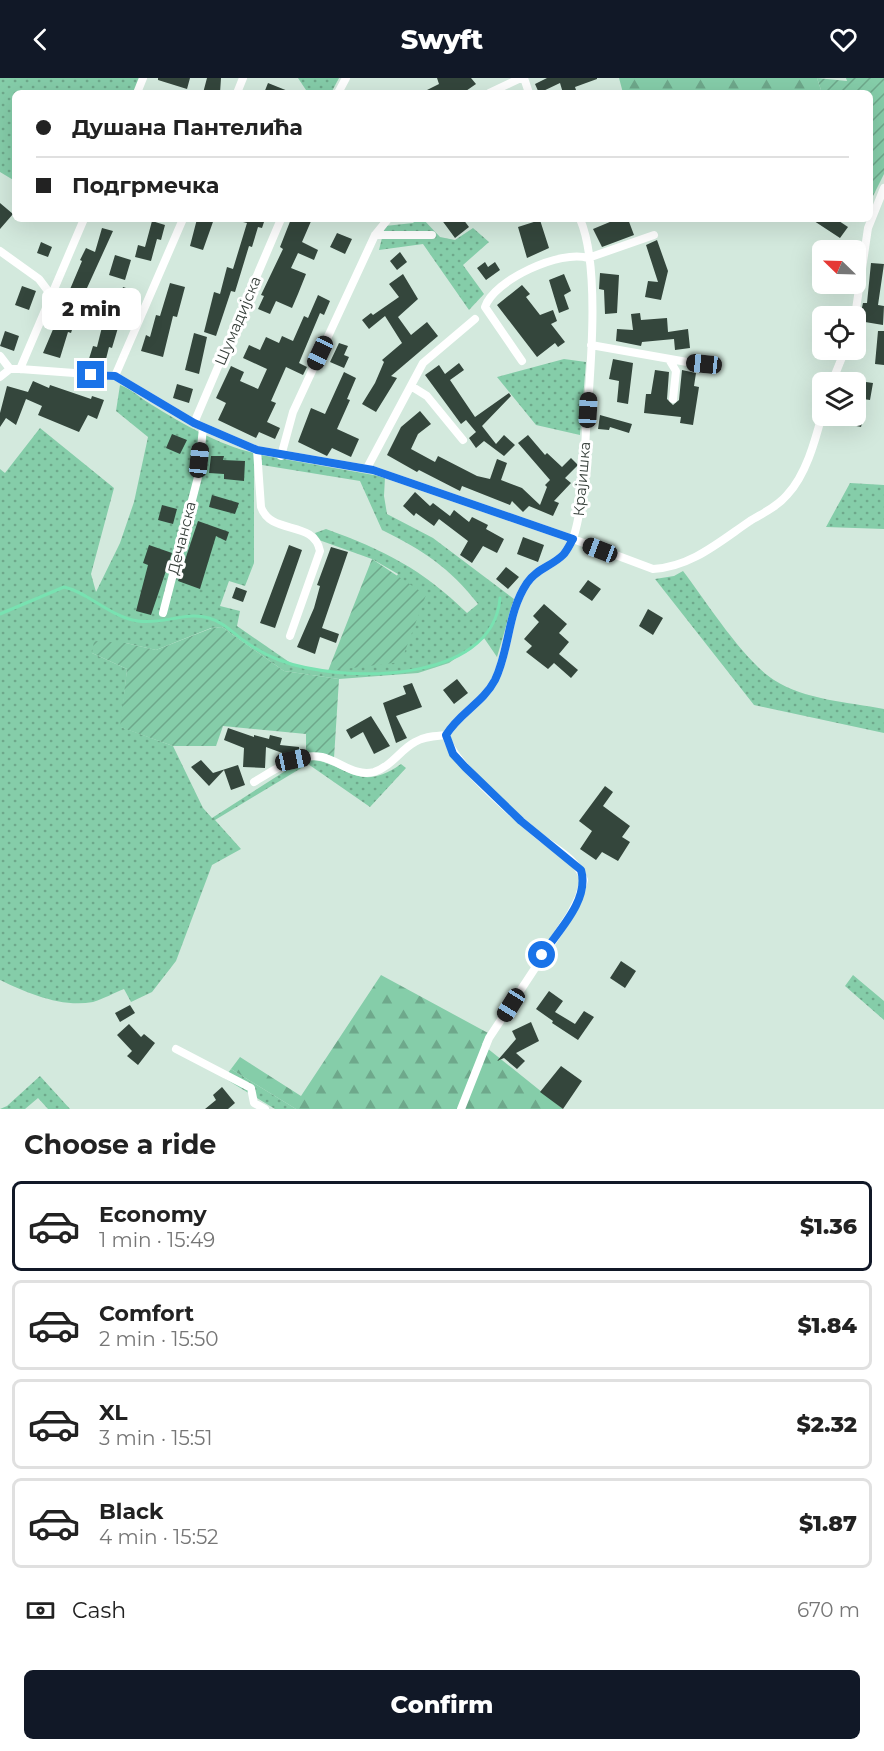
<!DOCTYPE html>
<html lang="en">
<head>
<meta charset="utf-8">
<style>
	:root { --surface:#fff; --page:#f2f2f2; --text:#222; --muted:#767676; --line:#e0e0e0; --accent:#111827 }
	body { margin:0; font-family:Montserrat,sans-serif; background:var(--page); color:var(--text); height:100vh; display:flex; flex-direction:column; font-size:22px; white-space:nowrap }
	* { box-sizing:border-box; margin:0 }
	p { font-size:20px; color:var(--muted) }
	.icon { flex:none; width:33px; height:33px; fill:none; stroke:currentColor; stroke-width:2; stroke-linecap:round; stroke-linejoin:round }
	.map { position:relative; height:1031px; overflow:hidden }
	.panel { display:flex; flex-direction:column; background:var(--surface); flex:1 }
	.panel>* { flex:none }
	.banner { position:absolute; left:12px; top:12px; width:861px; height:132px; border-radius:9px; box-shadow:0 6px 24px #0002; display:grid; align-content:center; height:132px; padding:0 24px; background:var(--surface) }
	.needle { width:39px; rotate:293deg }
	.controls { position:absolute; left:812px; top:162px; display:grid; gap:12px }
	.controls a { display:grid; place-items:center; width:54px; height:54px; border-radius:9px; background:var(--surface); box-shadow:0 6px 24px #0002; font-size:30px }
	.end { position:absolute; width:27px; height:27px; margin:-14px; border:8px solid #1a73e8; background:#fff; box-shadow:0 0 0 3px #fff }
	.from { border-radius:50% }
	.bubble { position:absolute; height:42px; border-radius:9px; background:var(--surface); box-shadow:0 6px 24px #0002; font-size:20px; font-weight:800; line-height:42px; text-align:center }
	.car { position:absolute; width:18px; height:36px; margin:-18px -9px; border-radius:8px; box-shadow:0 0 4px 2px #0007; background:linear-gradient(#222 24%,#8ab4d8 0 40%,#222 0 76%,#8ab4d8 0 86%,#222 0) }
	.banner b { display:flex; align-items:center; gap:21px; height:57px; font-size:22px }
	.banner b+b { border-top:2px solid var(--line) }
	.banner i { width:15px; height:15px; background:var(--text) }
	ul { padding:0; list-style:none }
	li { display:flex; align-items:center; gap:18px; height:90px; margin:0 12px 9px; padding:0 12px; border:3px solid var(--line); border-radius:9px }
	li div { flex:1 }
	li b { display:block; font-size:22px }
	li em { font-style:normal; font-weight:800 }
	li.selected { border-color:var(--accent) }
	li>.icon { width:54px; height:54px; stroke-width:1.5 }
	h2 { padding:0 24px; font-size:27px; line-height:72px }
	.pay { display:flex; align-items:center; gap:15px; height:66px; padding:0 24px; font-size:22px }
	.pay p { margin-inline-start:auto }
	.primary-button { display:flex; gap:12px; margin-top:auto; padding:12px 24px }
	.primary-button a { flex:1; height:69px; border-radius:9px; background:var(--accent); color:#fff; font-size:24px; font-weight:800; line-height:69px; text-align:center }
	header { display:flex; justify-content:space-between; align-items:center; height:78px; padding:0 24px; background:var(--accent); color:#fff; font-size:27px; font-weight:800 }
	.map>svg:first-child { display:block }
	.grass { fill:url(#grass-dots) }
	.forest { fill:url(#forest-firs) }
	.garden { fill:url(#garden-furrows) }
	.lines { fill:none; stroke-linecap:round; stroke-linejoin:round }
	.stream { stroke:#78e2b1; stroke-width:3 }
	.building { fill:#34463c }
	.minor { stroke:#fff; stroke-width:8 }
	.route { stroke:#1a73e8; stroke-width:8 }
	.labels { text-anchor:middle; stroke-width:6; stroke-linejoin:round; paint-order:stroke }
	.street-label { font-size:15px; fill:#353e39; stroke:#fff }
</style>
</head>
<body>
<header><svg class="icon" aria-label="back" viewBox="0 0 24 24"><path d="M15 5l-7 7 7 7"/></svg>Swyft<svg class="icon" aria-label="heart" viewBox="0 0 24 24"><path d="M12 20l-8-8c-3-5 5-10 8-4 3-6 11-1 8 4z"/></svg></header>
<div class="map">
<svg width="884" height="1031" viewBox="0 0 884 1031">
	<defs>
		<pattern id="grass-dots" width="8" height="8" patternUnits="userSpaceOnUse" patternTransform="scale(1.5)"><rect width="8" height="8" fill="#85cda9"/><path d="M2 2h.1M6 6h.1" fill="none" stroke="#6ea88b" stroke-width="1.8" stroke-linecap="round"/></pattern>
		<pattern id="forest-firs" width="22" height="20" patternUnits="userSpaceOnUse" patternTransform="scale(1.5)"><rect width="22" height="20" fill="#85cda9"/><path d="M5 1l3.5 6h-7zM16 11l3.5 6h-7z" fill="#6ea88b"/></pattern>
		<pattern id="garden-furrows" width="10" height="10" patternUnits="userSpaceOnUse" patternTransform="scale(1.5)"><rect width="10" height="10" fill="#85cda9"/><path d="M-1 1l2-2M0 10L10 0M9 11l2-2" fill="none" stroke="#6ea88b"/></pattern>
	</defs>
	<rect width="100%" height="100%" fill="#d3e9dd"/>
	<path class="grass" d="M0,0H141L135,15H15V103L0,94Z
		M298,0H339L331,15H308Z
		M417,141H423L440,159L455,162L473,150L489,164L463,187L484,216L469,232L423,166L379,172L385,148L413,145Z
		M564,281L586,284L580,357L536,347L497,299Z
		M120,307C133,312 140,320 152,327C183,346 219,367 254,375V485L245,508L229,503L220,528L240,533L237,548L292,586L328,593L398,496L372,481L319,462L315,455L326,451C384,472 422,491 467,535L478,526C450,490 423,472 382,452L360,403L262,387L261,377L385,399L384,418L387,436L433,460L514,521L497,579L484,560L449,585L418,595L339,601L284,593L222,549L211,550L156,572L126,565L92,575L127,591L121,649L173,668L203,730L212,740L304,681C347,682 356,718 401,686L406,690L370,729L308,686L215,742L241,771L212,787L176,883L152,914L131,924L124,911C114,915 103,921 93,924C62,930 27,915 0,902V391L5,395L40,350L114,410L91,496L96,514L120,465L134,424L148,359L116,333Z
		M850,405L884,407V451L826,449Z
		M683,493C706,523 743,582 774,602C805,622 848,624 884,631V655L754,627L655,501L674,498Z
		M853,897L884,923V942L845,908Z
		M231,991L296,1031H275L224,1000Z
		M40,998L70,1031H48L38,1020L25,1031H0L7,1028Z"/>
	<path class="forest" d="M619,0H817L822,15H623Z
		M381,897L488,955L482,966L563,1031H296L231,991L240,979L301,1018Z"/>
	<path class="garden" d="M817,0L847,3L846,0H884V96L870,124V15H822Z
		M372,481L426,517L401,584L328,593Z
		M222,549L284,593L339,601L334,680L306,675V656L223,648L216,668H173L120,649L127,591L92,575L94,563L126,565L156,572L212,550Z"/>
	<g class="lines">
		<path class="stream" d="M0,536L64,509C88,514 108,538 138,543C163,547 184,533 209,540C223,544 232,554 243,562C254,570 266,577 279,582C339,605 493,608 500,520"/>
	</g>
	<path class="building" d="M158,0H190L187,11L158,2Z
		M207,0H221L220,15H203Z
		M437,0H471L476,6L463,15H421L439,6Z
		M547,0H597V1L575,9L576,12L569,15H563L560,5L539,15L535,6Z
		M268,5L293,15H264Z
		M0,125L13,136L0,151Z
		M197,141H214L203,172L190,168Z
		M240,141H265L262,150L258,149L252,169L249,168L235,214L231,213L216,258L204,254L214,214L220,216L227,189L233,191L247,145L239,143Z
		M291,141H312L302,164L318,172L314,182L298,175L291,190L306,196L298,216L292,230L276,223L270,236L258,231L264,218L261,217L283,171L280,169Z
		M441,141H463L469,149L455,160Z
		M617,141H628L634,157L602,169L593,151Z
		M811,141H836L848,149L840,160Z
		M540,142L549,170L527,180L518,149Z
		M152,143L165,147L161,162L157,161L151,183L135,179L138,167L145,169Z
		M102,150L113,153L87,210L101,214L98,224L117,229L123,209L135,213L124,244L120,243L112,270L109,269L104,289L88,284L93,268L97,269L103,245L93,242L94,238L78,233L71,255L68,254L60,280L43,275L82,183L80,182L86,170L95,174Z
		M337,155L352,161L345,176L330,169Z
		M657,162L668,193L661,222L645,219L648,203L658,204L646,167Z
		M41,164L52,169L48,179L37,175Z
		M400,174L407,184L397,192L390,183Z
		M115,177L131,182L125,202L109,197Z
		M485,184L488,189L495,184L500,192L486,202L477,190Z
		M871,185L884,186L878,227L884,228L883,247L859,243L863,225H867Z
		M600,195L619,197L617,235L605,236L604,212L599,211Z
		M403,196L418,221L398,239L411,257L427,244L438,258L391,298L397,300L376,334L362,326L375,305L384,284L382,282L402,265L385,238L369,251L362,242L371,235L373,237L399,219L389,206Z
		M564,196L571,213L564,217L569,231L559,235L549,202Z
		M170,205L185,209L177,239L173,238L163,279L141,273L146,257L150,259L156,237L160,238Z
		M522,207L530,216L526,219L540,237L553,232L557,243L551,246L565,264L558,269L555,265L537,279L497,227Z
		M22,208L36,213L29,232L15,227Z
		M318,217L330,223L324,237L320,235L299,285L307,289L303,297L286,289L271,323L276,325L267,344L280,350L275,361L259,354L256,360L218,342L226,325L216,320L231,288L244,294L240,303L258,311L267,291L243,280L249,267L260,272L266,259L279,265L282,258L293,263L304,238L308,240Z
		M822,233V260L812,256Z
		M640,235L641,242L667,240L668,254L688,251L690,270L675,272L674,261L642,264L641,268L616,263L617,251L633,252L631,236Z
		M5,253L19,258L14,273L0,268Z
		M878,253H884V287L875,286Z
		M194,255L207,259L199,296L185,292Z
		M339,265L348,268L344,277L349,279L344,290L330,284Z
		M613,281L633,285L628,326L617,324L619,303L609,301Z
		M459,285L464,292L450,302L475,339L509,315L511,318L482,348L496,366L504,357L515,367L504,378L484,363L476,370L469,360L476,354L466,342L461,346L425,297L439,287L445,296Z
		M655,292L669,294L667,321L673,327L679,322L682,292L696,295L694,308L699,309L693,347L680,345L681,339L644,335L646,316H651Z
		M344,294L356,300L347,321L350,322L337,351L359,361L351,379L332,370L327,378L298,364L311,330L325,336Z
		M33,303L49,310L50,307L91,321L92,318L104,322L97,341L88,337L79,354L38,337L42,328L26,321L16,347L6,340L0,349V335L7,308L28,314Z
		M859,303L873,305L870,322L856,320Z
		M177,306L193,311L189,325L173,320Z
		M420,333L431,346L418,356L411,371L435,384L438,378L477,398L490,401L497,381L507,385L501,402L522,410L540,427L547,409L545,407L550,402L518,365L528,357L545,377L547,375L562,389L571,380L578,387L565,400L571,405L554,423L559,425L553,438L529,428L523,434L512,423L510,427L462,408L460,413L419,392L417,394L387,377L401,349Z
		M600,337L632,346L629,355L610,349L609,352L598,351Z
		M828,338H850L863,341L861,349L827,342Z
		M172,356L187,362L180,376L166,370Z
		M211,378H224L223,382L245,383L244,403L224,401V396L209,395Z
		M415,414L430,428L433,425L450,438L454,432L469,444L472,439L488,447L486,451L504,461L497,475L483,468L472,485L460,477L468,463L439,441L434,448L416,435L414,438L403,428Z
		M212,417L239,425L235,436L209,429Z
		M162,427L177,431L173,446L158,442Z
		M198,443L229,454L226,463L216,458L200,511L178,503Z
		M523,459L544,467L538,484L517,476Z
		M149,467L172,475L151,537L136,533L148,487L143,485Z
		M289,467L302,472L275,550L260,545Z
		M331,469L348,474L322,550L339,556L336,565L320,559L315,576L297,569L314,530L320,508L317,507Z
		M506,489L519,499L508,511L496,501Z
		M588,502L601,511L592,523L579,514Z
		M236,509L247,513L243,524L232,520Z
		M544,526L567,546L559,555L569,564L559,576L578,592L571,600L554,585L548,591L526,574L532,568L524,561L539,544L533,538Z
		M648,531L663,540L653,557L639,548Z
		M457,601L468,615L454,626L443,612Z
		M412,605L422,629L396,638L407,660L396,665L383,625L406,616L403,608Z
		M371,638L390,668L374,676L363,654L351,661L346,652Z
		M228,650L254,659V657L269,661L270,657L282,660L280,667L299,669V674L285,676L266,669L265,690L243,689L244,670L224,662Z
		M201,682L213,695L238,687L245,707L231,712L224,692L209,708L191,689Z
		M605,708L613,714L603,728L630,748L622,759L630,764L618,783L602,774L596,782L580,771L592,753L579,743Z
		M621,883L636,893L625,910L610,900Z
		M549,913L563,923L555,934L575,946L584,933L594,939L578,962L552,945L553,943L536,931Z
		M130,927L135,935L120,944L115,935Z
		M531,944L539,963L516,975L525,983L517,991L504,980L497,983L516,961L512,953Z
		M129,946L141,959L144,956L155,965L138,987L127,978L132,973L117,957Z
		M561,988L582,1003L563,1031L540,1014Z
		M222,1009L235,1025L228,1031H205L216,1022L213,1017Z"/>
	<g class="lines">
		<path class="minor" d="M524,0L529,15
			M137,15L143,0
			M237,15L243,0
			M338,15L346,0
			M489,15L521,0
			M375,157H432
			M0,173L39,201L51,217
			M855,238L868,150L884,110
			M591,267L704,287
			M0,278L10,291
			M522,283L485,229C494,202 561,171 588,180L654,157
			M670,283L676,293L673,321
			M20,291L84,141
			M115,298L183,141
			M0,299L10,291H20L115,298L194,345L257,372L373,392L573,461C584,426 584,388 586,352C590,298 601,189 580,141
			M832,304L845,272
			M411,308L427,318L463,362
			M194,345L281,141
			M257,372L261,429C271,458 314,441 320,473L290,558
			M281,378L293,334L375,157L388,141
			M367,390L423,285L475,241
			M163,535L198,399L203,350
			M254,704C273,693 298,674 322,679C339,683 355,699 374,694C392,688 400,672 415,664C424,658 436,658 446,657
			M176,971L251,1010L254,1025L265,1031
			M461,1031L489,960L570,837L579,819L584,802C577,780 555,771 539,758C515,738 452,685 446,657C459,635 483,625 495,602C510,571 507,535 527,505C536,491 552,488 563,477C567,473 570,466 573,461L653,491C691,489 719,464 750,443C763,435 777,429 787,417C806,397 815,363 822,337"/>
	</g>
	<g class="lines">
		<path class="route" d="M91,297L115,298L194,345L257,372L373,392L573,461C570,466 567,473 563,477C552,488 536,491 527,505C507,535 510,571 495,602C483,625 459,635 446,657L453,676L465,689L521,743L581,792C590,822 558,853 542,877"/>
	</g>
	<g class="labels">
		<g class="street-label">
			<text transform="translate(238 243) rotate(-67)" y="5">Шумадијска</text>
			<text transform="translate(582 401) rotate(-85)" y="5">Крајишка</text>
			<text transform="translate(182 460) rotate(-76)" y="5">Дечанска</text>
		</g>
	</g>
</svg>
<div class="controls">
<a><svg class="needle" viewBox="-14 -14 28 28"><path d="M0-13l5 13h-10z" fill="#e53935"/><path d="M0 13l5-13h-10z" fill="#767676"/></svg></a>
<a><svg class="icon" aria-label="locate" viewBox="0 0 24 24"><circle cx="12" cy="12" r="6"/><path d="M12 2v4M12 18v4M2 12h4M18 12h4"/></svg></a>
<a><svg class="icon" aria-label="layers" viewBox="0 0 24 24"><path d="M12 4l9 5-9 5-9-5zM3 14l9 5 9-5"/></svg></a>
</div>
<i class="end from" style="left:542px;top:877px"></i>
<i class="end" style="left:91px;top:297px"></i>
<div class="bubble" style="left:42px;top:210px;width:99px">2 min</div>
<i class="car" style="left:320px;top:275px;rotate:205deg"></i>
<i class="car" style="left:704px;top:286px;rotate:276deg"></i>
<i class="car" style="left:588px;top:332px;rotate:3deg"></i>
<i class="car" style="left:199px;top:382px;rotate:6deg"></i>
<i class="car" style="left:600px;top:472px;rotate:291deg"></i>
<i class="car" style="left:293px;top:682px;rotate:78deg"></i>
<i class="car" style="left:511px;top:927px;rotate:212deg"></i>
<div class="banner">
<b><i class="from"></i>Душана Пантелића</b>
<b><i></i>Подгрмечка</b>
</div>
</div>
<section class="panel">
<h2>Choose a ride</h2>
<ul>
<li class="selected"><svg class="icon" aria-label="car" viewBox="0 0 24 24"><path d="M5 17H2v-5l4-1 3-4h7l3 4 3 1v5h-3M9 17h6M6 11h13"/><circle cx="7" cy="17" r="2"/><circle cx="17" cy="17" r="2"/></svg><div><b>Economy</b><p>1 min · 15:49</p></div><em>$1.36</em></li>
<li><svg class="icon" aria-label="car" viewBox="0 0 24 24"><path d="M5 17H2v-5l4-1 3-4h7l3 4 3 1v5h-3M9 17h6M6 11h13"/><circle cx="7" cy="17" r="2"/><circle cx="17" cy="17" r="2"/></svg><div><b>Comfort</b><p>2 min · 15:50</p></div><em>$1.84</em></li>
<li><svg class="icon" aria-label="car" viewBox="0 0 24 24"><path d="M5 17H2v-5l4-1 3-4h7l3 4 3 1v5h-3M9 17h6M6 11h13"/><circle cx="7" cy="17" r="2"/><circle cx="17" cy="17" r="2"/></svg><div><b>XL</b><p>3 min · 15:51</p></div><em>$2.32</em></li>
<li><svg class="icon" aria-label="car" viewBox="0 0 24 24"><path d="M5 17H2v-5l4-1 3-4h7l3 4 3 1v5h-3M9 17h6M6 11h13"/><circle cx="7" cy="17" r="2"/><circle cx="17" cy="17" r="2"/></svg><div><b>Black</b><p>4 min · 15:52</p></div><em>$1.87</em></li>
</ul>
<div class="pay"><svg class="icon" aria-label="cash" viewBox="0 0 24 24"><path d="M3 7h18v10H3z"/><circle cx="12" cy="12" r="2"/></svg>Cash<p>670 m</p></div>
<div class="primary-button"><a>Confirm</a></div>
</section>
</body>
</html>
